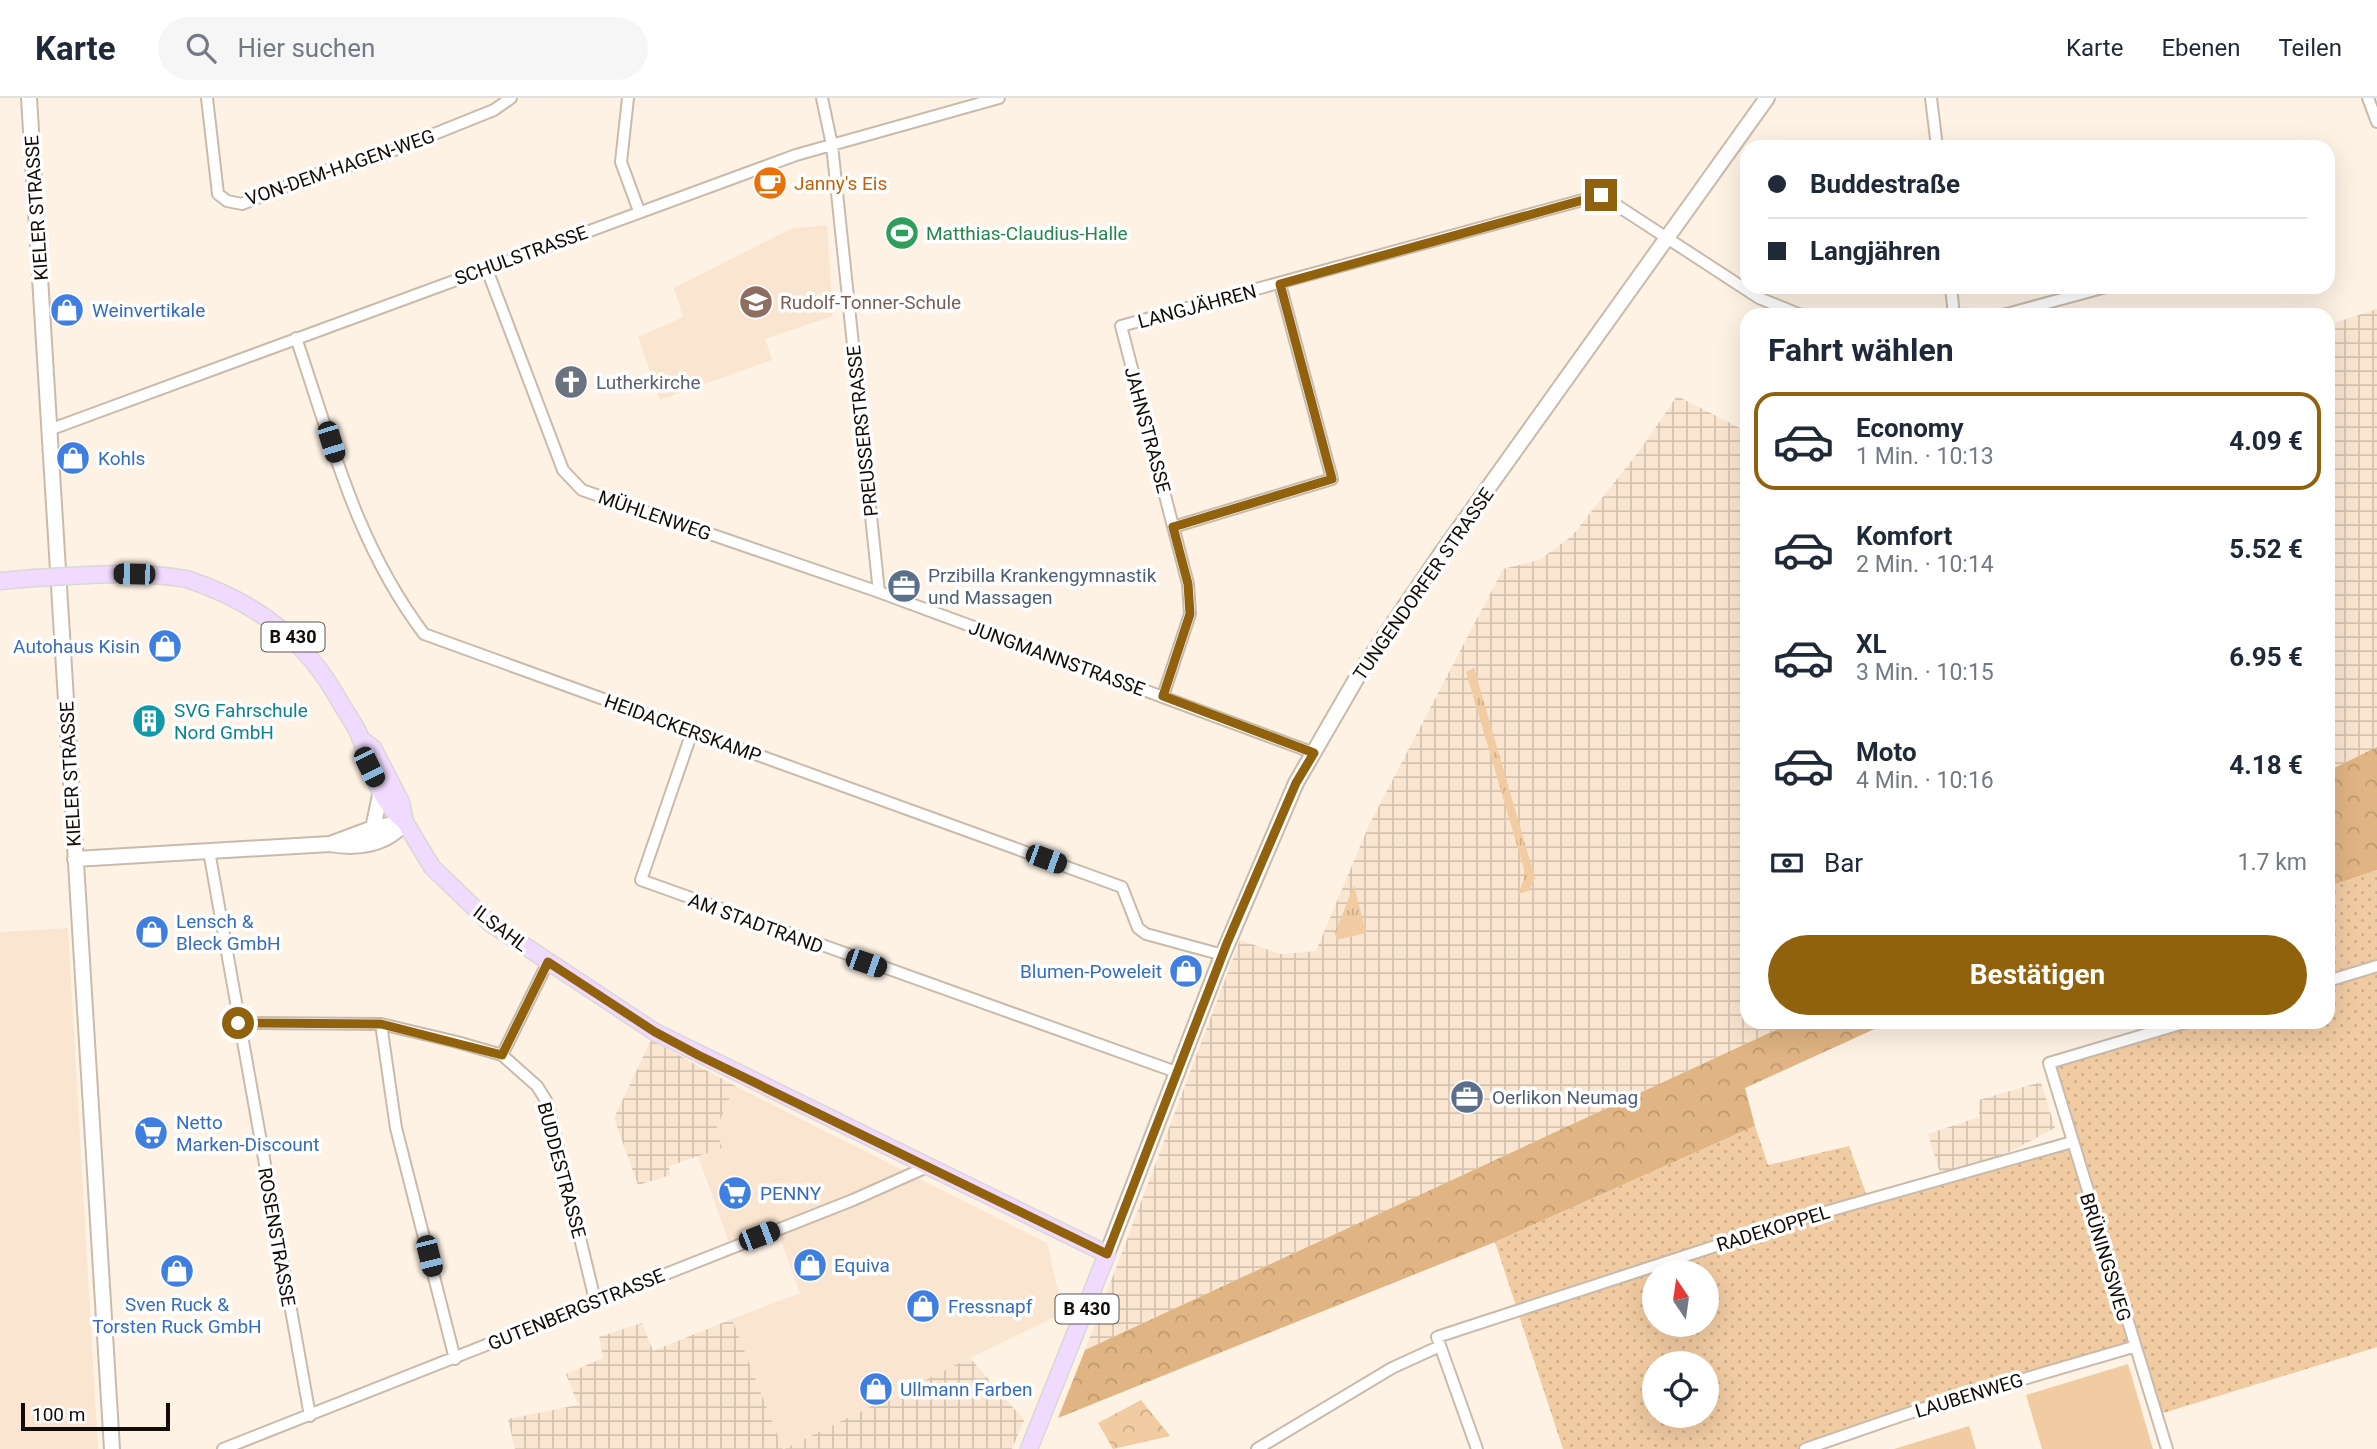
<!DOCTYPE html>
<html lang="de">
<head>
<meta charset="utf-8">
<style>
	:root { --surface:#fff; --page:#f6f6f7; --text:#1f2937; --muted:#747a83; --line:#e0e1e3; --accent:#91620e }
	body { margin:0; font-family:Roboto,sans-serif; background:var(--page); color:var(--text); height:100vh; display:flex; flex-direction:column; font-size:26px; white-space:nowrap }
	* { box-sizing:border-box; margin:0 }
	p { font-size:23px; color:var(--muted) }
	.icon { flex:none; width:38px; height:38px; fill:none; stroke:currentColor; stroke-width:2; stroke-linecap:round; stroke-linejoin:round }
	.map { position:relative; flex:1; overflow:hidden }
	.panel { position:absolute; left:1740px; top:210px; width:595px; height:721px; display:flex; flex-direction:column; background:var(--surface); border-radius:21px; box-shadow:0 7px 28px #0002 }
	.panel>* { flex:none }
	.guide { position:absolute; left:1740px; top:42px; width:595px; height:154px; border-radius:21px; box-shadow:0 7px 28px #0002; display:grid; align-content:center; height:154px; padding:0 28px; background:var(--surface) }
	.needle { width:46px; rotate:347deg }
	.controls { position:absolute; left:1642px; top:1162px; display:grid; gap:14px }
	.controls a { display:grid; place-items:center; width:77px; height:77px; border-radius:50%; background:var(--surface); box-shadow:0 7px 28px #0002; font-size:35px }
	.scale { position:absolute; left:21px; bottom:18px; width:149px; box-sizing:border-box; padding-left:7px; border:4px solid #120d08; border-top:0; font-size:19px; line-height:24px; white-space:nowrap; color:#120d08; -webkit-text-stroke:5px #fff; paint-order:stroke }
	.end { position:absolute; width:32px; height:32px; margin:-16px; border:9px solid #91620e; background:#fff; box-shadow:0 0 0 4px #fff }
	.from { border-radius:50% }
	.car { position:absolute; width:21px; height:42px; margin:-21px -10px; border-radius:9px; box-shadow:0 0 5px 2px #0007; background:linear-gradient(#222 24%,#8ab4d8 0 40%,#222 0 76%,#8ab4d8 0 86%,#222 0) }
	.guide b { display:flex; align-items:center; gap:24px; height:66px; font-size:26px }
	.guide b+b { border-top:2px solid var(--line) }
	.guide i { width:18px; height:18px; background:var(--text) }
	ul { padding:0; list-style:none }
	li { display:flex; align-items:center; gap:21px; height:98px; margin:0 14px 10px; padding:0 14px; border:4px solid transparent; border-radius:21px }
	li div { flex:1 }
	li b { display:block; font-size:26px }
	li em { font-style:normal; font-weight:700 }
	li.on { border-color:var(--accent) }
	li>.icon { width:63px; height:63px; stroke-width:1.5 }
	h2 { padding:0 28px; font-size:32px; line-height:84px }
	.pay { display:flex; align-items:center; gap:18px; height:77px; padding:0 28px; font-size:26px }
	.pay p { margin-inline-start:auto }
	.button { display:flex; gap:14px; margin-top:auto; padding:14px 28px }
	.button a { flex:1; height:80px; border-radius:42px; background:var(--accent); color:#fff; font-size:28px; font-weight:700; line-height:80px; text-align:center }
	header { display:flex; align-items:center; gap:42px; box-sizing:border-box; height:98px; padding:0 35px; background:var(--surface); border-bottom:2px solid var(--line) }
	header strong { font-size:33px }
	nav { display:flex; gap:38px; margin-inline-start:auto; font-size:24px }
	.search { width:490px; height:63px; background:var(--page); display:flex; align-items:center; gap:18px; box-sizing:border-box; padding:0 24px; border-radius:38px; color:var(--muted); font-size:26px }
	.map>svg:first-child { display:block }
	.built { fill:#fae5d0 }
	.industrial { fill:url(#industrial-grid) }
	.grass { fill:url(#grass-tufts) }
	.forest { fill:url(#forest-crowns) }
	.park { fill:url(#park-crowns) }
	.garden { fill:url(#garden-dots); fill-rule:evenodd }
	.pitch { fill:#f1cba2 }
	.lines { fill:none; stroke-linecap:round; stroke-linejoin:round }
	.street-casing { stroke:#c9bbab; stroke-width:14 }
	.secondary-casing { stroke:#c9bbab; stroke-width:18 }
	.primary-casing { stroke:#d9d8d7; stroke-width:19 }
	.street { stroke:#fff; stroke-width:10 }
	.secondary { stroke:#fff; stroke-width:14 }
	.primary { stroke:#f0dafe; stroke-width:16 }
	.primary-bridge-casing { stroke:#d9d8d7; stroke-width:19; stroke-linecap:butt }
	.primary-bridge { stroke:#f0dafe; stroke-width:16 }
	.route { stroke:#91620e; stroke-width:9 }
	.labels { text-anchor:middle; stroke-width:7; stroke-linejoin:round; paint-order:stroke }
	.shield { fill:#fff; stroke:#595652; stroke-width:2 }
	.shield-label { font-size:18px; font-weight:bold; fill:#120d08 }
	.street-label { font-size:19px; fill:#120d08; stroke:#fff }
	.food-label { font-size:19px; fill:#c56008; stroke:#fff; text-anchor:start }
	.leisure-label { font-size:19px; fill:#27864d; stroke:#fff; text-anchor:start }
	.education-label { font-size:19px; fill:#785e54; stroke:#fff; text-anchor:start }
	.shop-label { font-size:19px; fill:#366cbe; stroke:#fff; text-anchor:start }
	.worship-label { font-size:19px; fill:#5b616d; stroke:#fff; text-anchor:start }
	.service-label { font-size:19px; fill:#4e5e75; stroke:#fff; text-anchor:start }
	.culture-label { font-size:19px; fill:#0d838f; stroke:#fff; text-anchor:start }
</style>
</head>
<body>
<header>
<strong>Karte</strong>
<div class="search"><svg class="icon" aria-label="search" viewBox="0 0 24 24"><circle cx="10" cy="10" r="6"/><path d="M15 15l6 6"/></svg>Hier suchen</div>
<nav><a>Karte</a><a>Ebenen</a><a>Teilen</a></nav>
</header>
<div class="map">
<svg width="2377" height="1351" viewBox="0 0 2377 1351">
	<defs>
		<pattern id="industrial-grid" width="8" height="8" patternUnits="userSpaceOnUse" patternTransform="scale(1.75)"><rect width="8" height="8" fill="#fae5d0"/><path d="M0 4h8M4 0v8" fill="none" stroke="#d5c3b1"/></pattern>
		<pattern id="grass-tufts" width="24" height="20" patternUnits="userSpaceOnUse" patternTransform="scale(1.75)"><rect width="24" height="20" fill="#f1cba2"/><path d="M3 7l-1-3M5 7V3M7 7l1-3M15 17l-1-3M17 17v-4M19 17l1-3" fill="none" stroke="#cead8a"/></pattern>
		<pattern id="forest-crowns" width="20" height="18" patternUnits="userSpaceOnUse" patternTransform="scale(1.75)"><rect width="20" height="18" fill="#e0b483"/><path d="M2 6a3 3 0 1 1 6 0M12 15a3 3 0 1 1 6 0" fill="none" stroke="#bf9a70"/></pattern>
		<pattern id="park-crowns" width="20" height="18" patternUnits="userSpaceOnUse" patternTransform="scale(1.75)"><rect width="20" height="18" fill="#f1cba2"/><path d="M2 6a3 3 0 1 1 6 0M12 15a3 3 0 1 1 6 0" fill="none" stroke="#cead8a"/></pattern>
		<pattern id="garden-dots" width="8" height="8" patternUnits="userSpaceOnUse" patternTransform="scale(1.75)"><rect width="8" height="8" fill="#f1cba2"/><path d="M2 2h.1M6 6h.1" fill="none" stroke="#cead8a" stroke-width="1.8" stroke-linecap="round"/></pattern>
	</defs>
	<rect width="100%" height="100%" fill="#fef2e5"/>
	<path class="built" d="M827,127L833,218L765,241L772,262L660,302L638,239L683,219L674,190L790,131Z
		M68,830L98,1351H0V834Z
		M735,988L1047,1145L1063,1215L783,1351L732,1221L800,1195L776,1129L730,1147L698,1058L722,1050L716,1031Z"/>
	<path class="industrial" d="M2377,211V649L2328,673V227Z
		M1677,298L1746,333V924H1793L1085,1252L1240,842L1281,856L1316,853L1369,727L1503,471L1539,462L1572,438L1640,352Z
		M651,942L735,988L716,1031L722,1050L669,1068L670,1077L638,1087L614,1020Z
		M2041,984L2055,1030L2005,1056L1940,1075L1928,1036L1979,1019V1002Z
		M732,1221L783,1351H515L508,1321L578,1307L566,1276L603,1260L599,1239L642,1225L653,1253Z
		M970,1260L1024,1322L1012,1351H784Z"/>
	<path class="grass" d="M1474,570L1535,780L1529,793L1518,796L1524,781V771L1466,574Z
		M1354,787L1366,835L1337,842L1335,835Z"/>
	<path class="forest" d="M2377,649V772L2328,789V673Z
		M1793,924H1890L1745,990L1755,1028L1495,1144L1058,1320L1085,1252Z"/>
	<path class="park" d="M1141,1302L1170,1338L1113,1351L1098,1325Z"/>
	<path class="garden" d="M2377,772V1249L2157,1317L2134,1249L1805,1351H1563L1495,1144L1755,1028L1768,1067L1849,1048L1868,1101L2071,1044L2049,965L2187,924H2328V789ZM1654,1174H1706V1227H1654ZM1654,1265H1706V1318H1654Z"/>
	<path class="pitch" d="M2128,1266L2153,1351H2042L2026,1297Z
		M1969,1328L1976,1351H1894Z"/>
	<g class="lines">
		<g class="street-casing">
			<path id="street" d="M207,0L218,96L227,103L242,106L327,72L362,65L494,12L511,0
				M628,0L621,64L639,113
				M822,0L832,47L879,494
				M1931,0L1937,49
				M2368,0L2377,24
				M486,169L563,372L582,392L879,494L1314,655
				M1951,189L1954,217
				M2003,217L2106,189
				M296,240C332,345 356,446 424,536L1122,789L1138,830L1146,836L1223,857
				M49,332L796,57L999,0
				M1173,429L1332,381L1280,186
				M1163,598L1190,516L1188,486L1121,228L1601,97L1759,200L1801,217
				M692,634L641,782L1179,975
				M209,753L310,1318
				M2328,883L2377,868
				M238,925L381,926L457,944L502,957L537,988L547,1004L595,1202
				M381,926L396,1030L455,1261
				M502,957L548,864
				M223,1351L853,1102L927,1069
				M1257,1351L1392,1270L1440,1248
				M1477,1351L1437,1239L1783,1126L2072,1044
				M1805,1351L1921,1311L2133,1249
				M2167,1351L2049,965L2187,924"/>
		</g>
		<g class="secondary-casing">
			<path id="secondary" d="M29,0L112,1351
				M373,730L381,693
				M330,746L373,730L405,724
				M75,761L330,746C357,751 387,747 405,724
				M1107,1156L1220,863L1296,685L1359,576L1438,460L1767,0"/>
		</g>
		<g class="primary-casing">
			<path id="primary" d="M187,481C255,504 305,540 340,604C347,616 357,629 361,641C370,672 380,703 405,724
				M0,483L35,480
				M360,640L373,650L401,704L405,724L432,769L490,825L655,934L1107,1156L1029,1351"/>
		</g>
		<use href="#street" class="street"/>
		<use href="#secondary" class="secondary"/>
		<use href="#primary" class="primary"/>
		<g class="primary-bridge-casing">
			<path id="primary-bridge" d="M35,480C86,477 136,472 187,481"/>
		</g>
		<use href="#primary-bridge" class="primary-bridge"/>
	</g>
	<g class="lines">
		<path class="route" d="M238,925L381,926L502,957L548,864L655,934L698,957L1107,1156L1227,845L1296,685L1314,655L1163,598L1190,516L1188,486L1173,429L1332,381L1280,186L1601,97"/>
	</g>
	<defs>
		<g id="cafe-disc" transform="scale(1.75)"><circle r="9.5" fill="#e8710a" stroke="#fff"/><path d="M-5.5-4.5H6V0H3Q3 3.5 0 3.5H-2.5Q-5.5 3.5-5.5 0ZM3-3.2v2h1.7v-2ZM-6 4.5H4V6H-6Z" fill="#fff"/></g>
		<g id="stadium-disc" transform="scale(1.75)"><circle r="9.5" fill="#2e9e5b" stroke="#fff"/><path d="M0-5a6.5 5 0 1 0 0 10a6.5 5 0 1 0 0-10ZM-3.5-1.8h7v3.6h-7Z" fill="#fff"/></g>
		<g id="school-disc" transform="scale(1.75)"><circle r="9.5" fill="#8d6e63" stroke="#fff"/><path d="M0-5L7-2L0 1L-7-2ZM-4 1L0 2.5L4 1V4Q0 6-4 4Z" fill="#fff"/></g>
		<g id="shop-disc" transform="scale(1.75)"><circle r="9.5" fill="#3f7fe0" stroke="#fff"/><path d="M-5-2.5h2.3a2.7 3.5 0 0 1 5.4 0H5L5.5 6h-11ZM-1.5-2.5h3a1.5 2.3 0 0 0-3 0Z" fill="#fff"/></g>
		<g id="church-disc" transform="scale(1.75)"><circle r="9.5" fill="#6b7280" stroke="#fff"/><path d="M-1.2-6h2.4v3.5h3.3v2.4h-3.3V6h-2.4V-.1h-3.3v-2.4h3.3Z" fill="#fff"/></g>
		<g id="office-disc" transform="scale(1.75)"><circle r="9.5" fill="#5c6f8a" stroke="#fff"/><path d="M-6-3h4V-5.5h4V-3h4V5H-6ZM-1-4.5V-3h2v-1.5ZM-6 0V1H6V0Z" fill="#fff"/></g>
		<g id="building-disc" transform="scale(1.75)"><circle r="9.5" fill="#0f9aa8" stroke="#fff"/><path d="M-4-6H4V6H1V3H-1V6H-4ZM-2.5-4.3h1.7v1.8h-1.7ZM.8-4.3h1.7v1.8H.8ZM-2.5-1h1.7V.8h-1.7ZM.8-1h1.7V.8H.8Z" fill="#fff"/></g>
		<g id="supermarket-disc" transform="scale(1.75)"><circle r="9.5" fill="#3f7fe0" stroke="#fff"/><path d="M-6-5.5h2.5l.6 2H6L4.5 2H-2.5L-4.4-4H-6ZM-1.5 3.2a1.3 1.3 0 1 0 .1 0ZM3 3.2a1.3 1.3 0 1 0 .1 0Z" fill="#fff"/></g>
	</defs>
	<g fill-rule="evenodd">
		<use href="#cafe-disc" x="770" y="85"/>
		<use href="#stadium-disc" x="902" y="135"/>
		<use href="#school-disc" x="756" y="204"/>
		<use href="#shop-disc" x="67" y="212"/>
		<use href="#church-disc" x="571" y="284"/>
		<use href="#shop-disc" x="73" y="360"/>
		<use href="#office-disc" x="904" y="488"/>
		<use href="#shop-disc" x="165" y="548"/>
		<use href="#building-disc" x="149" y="623"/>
		<use href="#shop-disc" x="152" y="834"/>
		<use href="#shop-disc" x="1186" y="873"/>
		<use href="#office-disc" x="1467" y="999"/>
		<use href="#supermarket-disc" x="151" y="1035"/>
		<use href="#supermarket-disc" x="735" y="1095"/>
		<use href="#shop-disc" x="810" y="1167"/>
		<use href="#shop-disc" x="177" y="1173"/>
		<use href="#shop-disc" x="923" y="1208"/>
		<use href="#shop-disc" x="876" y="1291"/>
	</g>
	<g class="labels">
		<g class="shield">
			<rect x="261.5" y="524.5" width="63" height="29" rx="5"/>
			<rect x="1055.5" y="1196.5" width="63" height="29" rx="5"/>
		</g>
		<g class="shield-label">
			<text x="293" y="545">B 430</text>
			<text x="1087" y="1217">B 430</text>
		</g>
		<g class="street-label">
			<text transform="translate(340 69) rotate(-19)" y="7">VON-DEM-HAGEN-WEG</text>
			<text transform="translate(36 110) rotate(-94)" y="7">KIELER STRASSE</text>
			<text transform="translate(521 157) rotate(-20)" y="7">SCHULSTRASSE</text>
			<text transform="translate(1197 208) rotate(-15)" y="7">LANGJÄHREN</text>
			<text transform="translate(1148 332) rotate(75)" y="7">JAHNSTRASSE</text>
			<text transform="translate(862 333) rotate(-96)" y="7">PREUSSERSTRASSE</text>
			<text transform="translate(655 417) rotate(19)" y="7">MÜHLENWEG</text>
			<text transform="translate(1423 486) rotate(-55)" y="7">TUNGENDORFER STRASSE</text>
			<text transform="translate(1057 560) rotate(20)" y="7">JUNGMANNSTRASSE</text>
			<text transform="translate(683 630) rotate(20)" y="7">HEIDACKERSKAMP</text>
			<text transform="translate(70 676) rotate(-93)" y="7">KIELER STRASSE</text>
			<text transform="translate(756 825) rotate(20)" y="7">AM STADTRAND</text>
			<text transform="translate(501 830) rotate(37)" y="7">ILSAHL</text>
			<text transform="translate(562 1072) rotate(75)" y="7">BUDDESTRASSE</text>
			<text transform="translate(1773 1130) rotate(-17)" y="7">RADEKOPPEL</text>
			<text transform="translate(277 1139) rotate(80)" y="7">ROSENSTRASSE</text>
			<text transform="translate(2106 1159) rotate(73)" y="7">BRÜNINGSWEG</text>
			<text transform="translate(576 1211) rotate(-22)" y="7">GUTENBERGSTRASSE</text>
			<text transform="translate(1969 1297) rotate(-17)" y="7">LAUBENWEG</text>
		</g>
		<g class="food-label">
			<text x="794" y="92">Janny's Eis</text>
		</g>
		<g class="leisure-label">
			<text x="926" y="142">Matthias-Claudius-Halle</text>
		</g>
		<g class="education-label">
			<text x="780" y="211">Rudolf-Tonner-Schule</text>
		</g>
		<g class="shop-label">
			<text x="92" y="219">Weinvertikale</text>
			<text x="98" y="367">Kohls</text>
			<text x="140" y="555" text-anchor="end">Autohaus Kisin</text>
			<text x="176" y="830">Lensch &amp;<tspan x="176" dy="22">Bleck GmbH</tspan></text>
			<text x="1162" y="880" text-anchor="end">Blumen-Poweleit</text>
			<text x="176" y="1031">Netto<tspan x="176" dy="22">Marken-Discount</tspan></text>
			<text x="760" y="1102">PENNY</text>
			<text x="834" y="1174">Equiva</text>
			<text x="177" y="1213" text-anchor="middle">Sven Ruck &amp;<tspan x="177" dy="22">Torsten Ruck GmbH</tspan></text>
			<text x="948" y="1215">Fressnapf</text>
			<text x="900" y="1298">Ullmann Farben</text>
		</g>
		<g class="worship-label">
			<text x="596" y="291">Lutherkirche</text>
		</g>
		<g class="service-label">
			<text x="928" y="484">Przibilla Krankengymnastik<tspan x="928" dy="22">und Massagen</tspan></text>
			<text x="1492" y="1006">Oerlikon Neumag</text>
		</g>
		<g class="culture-label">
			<text x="174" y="619">SVG Fahrschule<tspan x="174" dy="22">Nord GmbH</tspan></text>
		</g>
	</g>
</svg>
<div class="controls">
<a><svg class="needle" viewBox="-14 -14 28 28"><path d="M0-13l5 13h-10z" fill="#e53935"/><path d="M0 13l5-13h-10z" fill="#747a83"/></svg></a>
<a><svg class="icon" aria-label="locate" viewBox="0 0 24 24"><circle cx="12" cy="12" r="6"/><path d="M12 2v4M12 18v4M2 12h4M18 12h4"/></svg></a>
</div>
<div class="scale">100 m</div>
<i class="end from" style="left:238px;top:925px"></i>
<i class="end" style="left:1601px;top:97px"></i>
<i class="car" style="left:331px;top:344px;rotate:163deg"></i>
<i class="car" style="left:134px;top:476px;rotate:271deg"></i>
<i class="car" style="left:369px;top:669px;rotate:154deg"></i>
<i class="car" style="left:1046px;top:761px;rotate:110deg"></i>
<i class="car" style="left:866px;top:865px;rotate:109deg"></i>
<i class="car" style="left:759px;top:1138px;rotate:69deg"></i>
<i class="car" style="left:429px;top:1158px;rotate:166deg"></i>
<div class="guide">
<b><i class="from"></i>Buddestraße</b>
<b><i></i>Langjähren</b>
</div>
<section class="panel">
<h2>Fahrt wählen</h2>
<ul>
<li class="on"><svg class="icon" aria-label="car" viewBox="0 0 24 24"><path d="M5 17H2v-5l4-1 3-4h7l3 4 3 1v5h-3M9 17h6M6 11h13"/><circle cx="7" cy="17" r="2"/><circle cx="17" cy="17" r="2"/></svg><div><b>Economy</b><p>1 Min. · 10:13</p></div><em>4.09 €</em></li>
<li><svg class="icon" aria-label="car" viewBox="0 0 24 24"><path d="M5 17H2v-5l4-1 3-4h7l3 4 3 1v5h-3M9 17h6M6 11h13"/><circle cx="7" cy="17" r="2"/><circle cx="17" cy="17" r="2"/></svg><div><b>Komfort</b><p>2 Min. · 10:14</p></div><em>5.52 €</em></li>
<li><svg class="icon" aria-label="car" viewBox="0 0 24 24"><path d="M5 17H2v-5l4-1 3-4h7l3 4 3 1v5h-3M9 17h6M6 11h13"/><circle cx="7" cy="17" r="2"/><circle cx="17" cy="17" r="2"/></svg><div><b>XL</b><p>3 Min. · 10:15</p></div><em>6.95 €</em></li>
<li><svg class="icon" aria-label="car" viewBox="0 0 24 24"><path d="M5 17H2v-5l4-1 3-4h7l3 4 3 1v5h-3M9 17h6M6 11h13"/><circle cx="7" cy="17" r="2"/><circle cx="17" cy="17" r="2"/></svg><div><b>Moto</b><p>4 Min. · 10:16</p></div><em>4.18 €</em></li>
</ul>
<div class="pay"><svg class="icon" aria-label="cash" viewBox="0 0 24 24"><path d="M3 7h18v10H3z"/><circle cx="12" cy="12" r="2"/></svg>Bar<p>1.7 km</p></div>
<div class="button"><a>Bestätigen</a></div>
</section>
</div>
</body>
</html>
